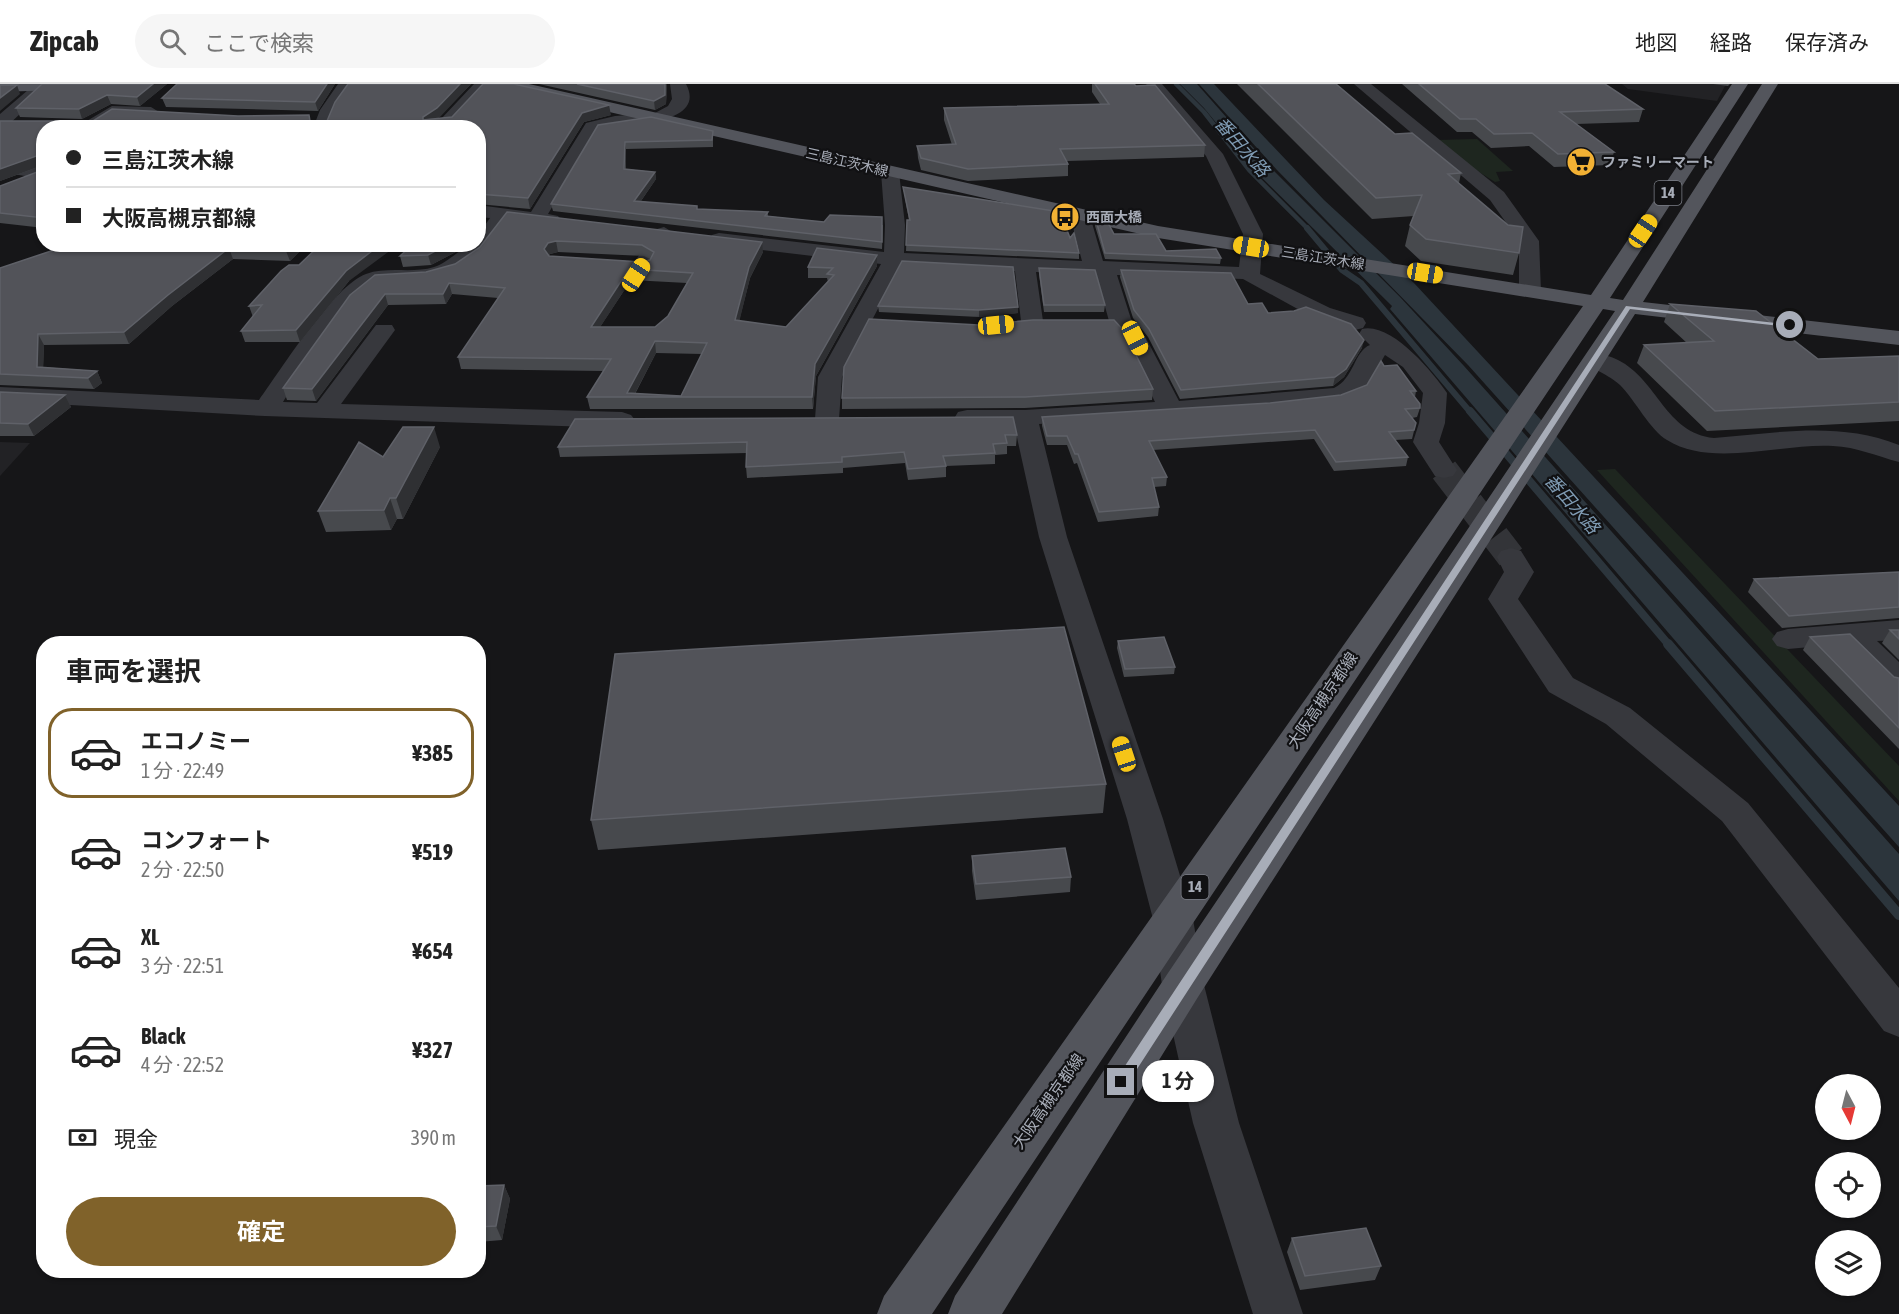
<!DOCTYPE html>
<html lang="ja">
<head>
<meta charset="utf-8">
<style>
	:root { --surface:#fff; --page:#f6f6f6; --text:#222; --muted:#767676; --line:#e0e0e0; --accent:#80622a }
	body { margin:0; font-family:"Asap Condensed","Noto Sans JP",sans-serif; background:var(--page); color:var(--text); height:100vh; display:flex; flex-direction:column; font-size:22px; white-space:nowrap }
	* { box-sizing:border-box; margin:0 }
	p { font-size:20px; color:var(--muted) }
	.icon { flex:none; width:33px; height:33px; fill:none; stroke:currentColor; stroke-width:2; stroke-linecap:round; stroke-linejoin:round }
	.map { position:relative; flex:1; overflow:hidden }
	.details { position:absolute; left:36px; top:552px; width:450px; height:642px; display:flex; flex-direction:column; background:var(--surface); border-radius:24px; box-shadow:0 2px 4px #0004 }
	.details>* { flex:none }
	.hud { position:absolute; left:36px; top:36px; width:450px; height:132px; border-radius:24px; box-shadow:0 2px 4px #0004; display:grid; align-content:center; height:132px; padding:0 30px; background:var(--surface) }
	.needle { width:39px; rotate:173deg }
	.controls { position:absolute; left:1815px; top:990px; display:grid; gap:12px }
	.controls a { display:grid; place-items:center; width:66px; height:66px; border-radius:50%; background:var(--surface); box-shadow:0 2px 4px #0004; font-size:30px }
	.end { position:absolute; width:27px; height:27px; margin:-14px; border:8px solid #a8adb8; background:#111; box-shadow:0 0 0 3px #111 }
	.from { border-radius:50% }
	.bubble { position:absolute; height:42px; border-radius:21px; background:var(--surface); box-shadow:0 2px 4px #0004; font-size:20px; font-weight:700; line-height:42px; text-align:center }
	.car { position:absolute; width:18px; height:36px; margin:-18px -9px; border-radius:8px; box-shadow:0 0 4px 2px #0007; background:linear-gradient(#f5c518 24%,#345 0 40%,#f5c518 0 76%,#345 0 86%,#f5c518 0) }
	.hud b { display:flex; align-items:center; gap:21px; height:57px; font-size:22px }
	.hud b+b { border-top:2px solid var(--line) }
	.hud i { width:15px; height:15px; background:var(--text) }
	ul { padding:0; list-style:none }
	li { display:flex; align-items:center; gap:18px; height:90px; margin:0 12px 9px; padding:0 18px; border:3px solid transparent; border-radius:24px }
	li div { flex:1 }
	li b { display:block; font-size:22px }
	li em { font-style:normal; font-weight:700 }
	li.active { border-color:var(--accent) }
	li>.icon { width:54px; height:54px; stroke-width:1.5 }
	h2 { padding:0 30px; font-size:27px; line-height:72px }
	.pay { display:flex; align-items:center; gap:15px; height:66px; padding:0 30px; font-size:22px }
	.pay p { margin-inline-start:auto }
	.primary-button { display:flex; gap:12px; margin-top:auto; padding:12px 30px }
	.primary-button a { flex:1; height:69px; border-radius:36px; background:var(--accent); color:#fff; font-size:24px; font-weight:700; line-height:69px; text-align:center }
	header { display:flex; align-items:center; gap:36px; box-sizing:border-box; height:84px; padding:0 30px; background:var(--surface); border-bottom:2px solid var(--line) }
	header strong { font-size:28px }
	nav { display:flex; gap:33px; margin-inline-start:auto; font-size:21px }
	.search { width:420px; height:54px; background:var(--page); display:flex; align-items:center; gap:15px; box-sizing:border-box; padding:0 21px; border-radius:33px; color:var(--muted); font-size:22px }
	.map>svg:first-child { display:block }
	.built { fill:#222225 }
	.green { fill:#1e261f }
	.water { fill:#2c353c }
	.lines { fill:none; stroke-linecap:round; stroke-linejoin:round }
	.stream-far3 { stroke:#2c353c; stroke-width:4.5 }
	.stream-far2 { stroke:#2c353c; stroke-width:6 }
	.stream-far1 { stroke:#2c353c; stroke-width:8 }
	.stream { stroke:#2c353c; stroke-width:10 }
	.minor-tunnel { stroke:#333438; stroke-width:28; stroke-dasharray:28 14; stroke-linecap:butt }
	.minor { fill:#37383d; fill-rule:evenodd }
	.major { fill:#53555c; fill-rule:evenodd }
	.wall { fill:#47494d; fill-rule:evenodd }
	.shaded-wall { fill:#2f3033 }
	.building { fill:#525359; stroke:#5f6168; stroke-width:1.5; fill-rule:evenodd }
	.route { fill:#a8adb8 }
	.labels { text-anchor:middle; stroke-width:4.5; stroke-linejoin:round; paint-order:stroke }
	.far-street-label { font-size:14px; fill:#a8adb8; stroke:#111113 }
	.far-poi-label { font-size:14px; font-weight:bold; fill:#a8adb8; stroke:#111113; text-anchor:start }
	.shield { fill:#111113; stroke:#7b7e86; stroke-width:1.5 }
	.shield-label { font-size:15px; font-weight:bold; fill:#a8adb8 }
	.street-label { font-size:16px; fill:#a8adb8; stroke:#111113 }
	.water-label { font-size:18px; font-style:italic; fill:#7f9bb3; stroke:#111113 }
</style>
</head>
<body>
<header>
<strong>Zipcab</strong>
<div class="search"><svg class="icon" aria-label="search" viewBox="0 0 24 24"><circle cx="10" cy="10" r="6"/><path d="M15 15l6 6"/></svg>ここで検索</div>
<nav><a>地図</a><a>経路</a><a>保存済み</a></nav>
</header>
<div class="map">
<svg width="1899" height="1230" viewBox="0 0 1899 1230">
	<rect width="100%" height="100%" fill="#161618"/>
	<path class="built" d="M1622,0H1726L1717,17L1628,5Z
		M0,358L30,359L0,392Z"/>
	<path class="green" d="M1477,55L1513,87L1496,88L1500,97L1495,98L1468,81L1436,56Z
		M1615,385L1899,682V717L1597,386Z"/>
	<path class="water" d="M1180,0H1197L1272,85L1400,213L1464,282L1899,770V817L1390,225L1392,222L1257,89L1204,24Z
		M1199,0H1214L1324,116L1414,199L1899,722V763L1468,281L1277,86Z"/>
	<g class="lines">
		<path class="stream-far3" d="M1176,0L1204,28L1250,87L1308,145"/>
		<path class="stream-far2" d="M1307,144L1342,186L1361,199L1471,329"/>
		<path class="stream-far1" d="M1470,327L1669,561"/>
		<path class="stream" d="M1668,560L1899,831"/>
		<path class="minor-tunnel" d="M1444,386L1511,473"/>
		<path class="minor" d="M35,0L51,1L6,43L0,44V30Z
			M338,0H354L336,26L330,44H313L320,26Z
			M474,0H491L453,41L427,44L441,35Z
			M670,0H686C709,43 618,40 598,46L548,130L558,132L561,136L558,140L551,142L508,136C488,173 455,198 413,198C402,198 387,195 377,200C344,218 304,286 283,318L317,319L376,241H392L395,246L341,320L622,328L631,331L635,336L631,341L622,344L265,332L0,317V303L259,316C280,287 334,201 366,190C388,182 412,190 434,183C450,178 463,160 478,160V151L490,134L478,133V121L531,128L586,39L615,32L655,29L668,22L672,15Z
			M1146,0H1162L1223,70L1263,150L1260,190L1330,224L1363,234L1366,239L1363,244L1355,246L1314,234L1243,195L1117,191L1131,235L1146,254L1179,317L1334,304C1354,295 1354,267 1370,261L1359,250L1362,245C1391,238 1432,287 1447,309L1445,339L1439,358L1457,386L1453,392L1444,394L1435,392L1413,358L1419,339L1423,309L1403,283L1385,271L1363,309L1339,318L1268,326L1039,340L1067,453L1163,735L1193,835L1204,901L1239,1039L1303,1230H1253L1193,1039L1162,901L1153,835L1127,735L1039,453L1014,340L958,338L955,333L958,328L967,326H1025L1155,318L1125,256L1109,237L1096,190L1036,188L1043,237L1040,242H1024L1021,237L1015,187L901,181L842,293L839,335L836,340L827,342L818,340L815,335L818,293L881,180L719,161L712,159L709,155L712,151L719,149L884,168L885,141L881,88L890,83L899,88L905,141L904,169L1082,177L1070,132L1080,126L1090,132L1103,177L1239,183L1243,150L1206,72Z
			M1354,0H1371L1504,108L1539,157L1541,207L1538,212H1522L1519,207V157L1490,116Z
			M112,22L151,23L159,28L151,33L115,32L96,44H75Z
			M0,78L44,85V95L0,88Z
			M664,143L674,149L640,202L636,206H622L618,202L657,145Z
			M1595,269C1602,271 1611,272 1618,276C1658,296 1665,349 1714,354C1776,349 1839,337 1899,361V378C1876,372 1857,363 1833,362C1782,359 1711,384 1667,356C1650,346 1635,316 1620,301C1610,291 1589,284 1583,276L1587,271Z
			M1511,464L1521,467L1534,488L1518,515L1573,594L1630,624L1748,719L1899,904V953L1884,947L1722,737L1606,640L1549,608L1488,515L1504,488L1497,473L1501,467Z
			M1899,536V556L1877,557L1899,578V607L1888,604L1844,560L1788,565L1777,562L1772,555L1777,548L1788,545Z"/>
		<path class="major" d="M0,0H92L84,5L0,8Z
			M501,0H529L1158,142L1591,211L1732,0H1748L1610,214L1623,216L1762,0H1778L1643,218L1899,247V261L1635,230L1198,913L1002,1230H948L955,1212L1168,889L1615,227L1603,225L932,1230H877L884,1212L1583,222L1158,154L509,5Z"/>
	</g>
	<path class="wall" d="M42,0H167L140,22L111,20L82,35L20,33L16,24Z
		M335,0L318,27L166,23L162,14Z
		M348,0H471L437,35L611,31L584,38L530,125L478,120V44H44V144L0,139V102L40,87L41,82L0,97V37H327Z
		M539,0H667L666,20L655,26Z
		M1092,0H1134L1205,61L1204,73L1067,77L1068,80V92L968,97L921,86L918,74L917,62L952,61L944,36V24L1100,20L1092,8Z
		M1237,0H1336L1395,50L1461,89L1459,99L1519,169L1513,191L1421,177L1405,162L1410,141L1414,132L1372,135Z
		M1402,0H1605L1643,25L1639,38L1576,40L1614,68L1610,81L1554,83L1529,62L1491,64L1472,48H1457Z
		M1713,0H1730L1728,2Z
		M598,41L713,47V63L626,65V85L655,88L656,95L641,117L697,125L768,128V132L824,138L883,141L882,165L553,127L551,120Z
		M903,103L1070,154L1079,169V175L906,167L907,136H909Z
		M507,128L763,168L750,194L739,237L786,243L828,198L827,194H808V183L877,171V182L816,292L813,325H590L587,313L604,287L461,285L458,273L498,214L452,210L446,220L388,221L316,317L287,316L283,304L350,211L455,180L480,163ZM558,168L644,172L650,175L642,178L549,172L550,170ZM631,196L687,199L668,232L655,243H600ZM656,269L702,270L681,312L635,310Z
		M1096,136L1114,150L1166,167L1221,174L1220,180L1105,175L1095,142Z
		M72,160H307L290,177L233,175L172,222L129,260L44,261L43,283L97,287L102,299L94,305L0,301V184Z
		M413,160H471L431,181L403,183L400,172Z
		M902,177L1018,229L979,233L879,228L878,222Z
		M299,181L349,197L300,258H245L241,247L253,233L249,222Z
		M1039,184L1105,221L1104,228H1044L1039,190Z
		M1121,186L1248,220L1268,229L1362,264L1344,293L1333,302L1180,315L1148,253L1133,234L1120,193Z
		M1670,220L1818,275L1899,272V337L1707,347L1637,279L1644,261L1687,259L1664,238Z
		M1384,282L1416,307L1415,313L1420,324L1417,333L1412,334L1416,339L1412,355L1395,356L1408,373L1406,382L1334,387L1314,355L1153,366L1167,393L1166,402L1154,403L1159,423L1158,432L1098,438L1077,379L1074,380L1067,361H1047L1042,342V333L1270,319L1341,311L1367,301Z
		M1153,305L1152,316L1025,324L842,325V314Z
		M0,308L65,311L71,323L34,352H0Z
		M1017,351L1016,362H1007V370L995,371V380L946,382V393L908,396L905,379L843,384V389L747,394L746,383L747,369L560,373L558,363Z
		M440,363L403,435H397L391,446L326,448L318,427L383,373Z
		M1899,488V534L1782,544L1748,508L1754,495Z
		M1890,546H1899V576L1882,559Z
		M1810,553L1894,593L1899,594V665L1803,566Z
		M1118,557L1175,583L1174,590L1124,593L1117,564Z
		M1106,700L1103,729L598,766L591,736Z
		M972,772L1071,793L1070,808L976,816L972,787Z
		M504,1101L510,1115L502,1156L478,1158V1102Z
		M1292,1154L1381,1182L1375,1196L1300,1206L1287,1168Z"/>
	<path class="shaded-wall" d="M153,0H167L140,22L137,13Z
		M327,0H335L318,27L315,18Z
		M460,0H471L440,33L426,42L423,36V33Z
		M665,0H667L666,20L655,26L654,17Z
		M17,1L20,10L0,27V14Z
		M107,11L111,20L82,35L79,25Z
		M609,21L611,31L584,38L530,125L528,114L582,29Z
		M625,58L626,65L625,92L624,85Z
		M39,71L43,81L0,97V85Z
		M655,88L656,95L636,124L634,117Z
		M483,126L486,136L478,146V132Z
		M556,157L558,168L550,170L546,176L544,165L548,159Z
		M762,158L763,168L750,194L737,247L735,236L749,183Z
		M293,160H307L290,177L286,167Z
		M381,160H399L349,197L300,258L296,246L346,187Z
		M448,160H471L431,181L428,171Z
		M229,164L233,175L172,222L129,260L124,248L168,211Z
		M877,171V182L816,292L813,325L812,313L815,280Z
		M629,185L631,196L593,254L591,243Z
		M449,199L452,210L446,220L443,210Z
		M385,210L388,221L316,317L312,305Z
		M1018,223V229L979,233V226Z
		M38,250L44,261L43,292L37,283Z
		M1364,256L1362,264L1344,293L1333,302L1335,293Z
		M655,257L656,269L633,313L627,309Z
		M97,287L102,299L94,305L88,294Z
		M65,311L71,323L34,352L28,340Z
		M434,343L440,363L403,435L396,414Z
		M390,414L397,435L391,446L384,426Z
		M504,1101L510,1115L502,1156L496,1142Z"/>
	<path class="building" d="M42,0H153L137,13L107,11L79,25L16,24Z
		M177,0H327L315,18L162,14Z
		M348,0H460L437,24L423,33V36L452,33L483,0H514L609,21L582,29L528,114L478,110V44H44V134L0,129V102L40,87L42,73L39,71L0,85V37H93L112,25L238,32L309,31L310,37H327L335,18Z
		M577,0H665V11L654,17Z
		M1095,0H1134L1136,2L1155,1L1205,61L1060,65L1068,80L968,85L921,74L917,62L956,60L944,24L1109,20Z
		M1258,0H1336L1395,50L1412,49L1461,89L1448,90L1508,141L1523,143L1519,169L1426,155L1410,141L1422,111L1376,114Z
		M1419,0H1605L1643,25L1560,28L1614,68L1558,70L1532,49L1494,50L1476,35H1460Z
		M0,1H17L0,14Z
		M651,33L713,47L712,56L625,58L624,85L655,88L634,117L697,122V125L768,128L765,132L824,138L830,131L882,133V158L551,120L598,41Z
		M903,103L1060,128L1070,154L1074,149L1079,169L906,161L907,136H910Z
		M478,125L483,126L478,132Z
		M507,128L762,158L749,183L735,236L786,243L834,191L827,190L833,184L808,183L817,164L877,171L815,280L812,313H587L611,275L458,273L505,204L449,199L443,210H385L312,305L283,304L350,211L375,191L426,188L455,180L480,163ZM556,157L642,161L654,168L650,176L642,178L549,172L544,165L548,159ZM629,185L693,189L668,232L655,243H591ZM655,257L707,259L681,312L627,309Z
		M1096,136L1108,139L1114,150H1156L1166,167L1216,165L1221,174L1105,169Z
		M72,160H293L286,167L229,164L168,211L124,248L38,250L37,283L97,287L88,294L0,290V184Z
		M321,160H381L346,187L296,246L241,247L262,221L249,222L281,187L289,181H299Z
		M413,160H448L428,171L400,172Z
		M902,177L1013,183L1018,223L979,226L878,222Z
		M1039,184L1095,186L1105,221H1044Z
		M1121,186L1231,189L1248,220L1262,219L1268,229L1294,227L1306,223L1351,240L1364,256L1346,285L1335,293L1181,306L1149,245L1134,226Z
		M1670,220L1756,227L1818,275L1899,272V318L1715,327L1644,261L1714,257Z
		M869,235L979,241L1033,236H1114L1124,247L1153,305L1025,313L842,314L844,283Z
		M1381,277L1384,282L1397,281L1416,307H1410L1420,320V324L1405,325L1416,339L1414,346L1389,348L1408,373L1336,378L1315,346L1149,357L1167,393L1152,394L1159,423L1099,428L1078,370H1075L1067,352H1047L1042,333L1270,319L1341,311L1367,301Z
		M0,308L65,311L28,340L0,339Z
		M1013,333L1017,351H1005L1007,359L993,360L995,369L943,372L946,382L908,385L904,368L842,373V378L746,383L747,358L558,363L575,335Z
		M403,343H434L396,414H390L384,426L318,427L359,358L383,373Z
		M1899,488V523L1789,532L1754,495Z
		M1064,543L1106,700L591,736L615,570Z
		M1890,546H1899V555Z
		M1850,550L1894,593L1899,594V644L1810,553Z
		M1164,553L1175,583L1125,585L1118,557Z
		M1065,764L1071,793L976,800L972,772Z
		M504,1101L496,1142L478,1143V1102Z
		M1366,1144L1381,1182L1305,1192L1292,1154Z"/>
	<path class="route" d="M1626,222L1794,241L1790,243L1630,225L1126,1002H1117V994Z"/>
	<defs>
		<g id="supermarket-disc" transform="scale(1.5)"><circle r="9.5" fill="#f2b134" stroke="#111113"/><path d="M-6-5.5h2.5l.6 2H6L4.5 2H-2.5L-4.4-4H-6ZM-1.5 3.2a1.3 1.3 0 1 0 .1 0ZM3 3.2a1.3 1.3 0 1 0 .1 0Z" fill="#111"/></g>
		<g id="bus-disc" transform="scale(1.5)"><circle r="9.5" fill="#f2b134" stroke="#111113"/><path d="M-5-6H5V4H4V6H2V4H-2V6H-4V4H-5ZM-3.5-4V0h7V-4ZM-3.5 1.2v1.5H-2V1.2ZM2 1.2v1.5H3.5V1.2Z" fill="#111"/></g>
	</defs>
	<g fill-rule="evenodd">
		<use href="#supermarket-disc" x="1581" y="78"/>
		<use href="#bus-disc" x="1065" y="133"/>
	</g>
	<g class="labels">
		<g class="far-street-label">
			<text transform="translate(847 78) rotate(13)" y="5">三島江茨木線</text>
			<text transform="translate(1323 174) rotate(9)" y="5">三島江茨木線</text>
		</g>
		<g class="far-poi-label">
			<text x="1602" y="83">ファミリーマート</text>
			<text x="1086" y="138">西面大橋</text>
		</g>
		<g class="shield">
			<rect x="1654.5" y="97" width="27" height="24" rx="4.5"/>
			<rect x="1181.5" y="791" width="27" height="24" rx="4.5"/>
		</g>
		<g class="shield-label">
			<text x="1668" y="114">14</text>
			<text x="1195" y="808">14</text>
		</g>
		<g class="street-label">
			<text transform="translate(1322 616) rotate(-56)" y="6">大阪高槻京都線</text>
			<text transform="translate(1048 1017) rotate(-55)" y="6">大阪高槻京都線</text>
		</g>
		<g class="water-label">
			<text transform="translate(1242 63) rotate(49)" y="6">番田水路</text>
			<text transform="translate(1572 420) rotate(49)" y="6">番田水路</text>
		</g>
	</g>
</svg>
<div class="controls">
<a><svg class="needle" viewBox="-14 -14 28 28"><path d="M0-13l5 13h-10z" fill="#e53935"/><path d="M0 13l5-13h-10z" fill="#767676"/></svg></a>
<a><svg class="icon" aria-label="locate" viewBox="0 0 24 24"><circle cx="12" cy="12" r="6"/><path d="M12 2v4M12 18v4M2 12h4M18 12h4"/></svg></a>
<a><svg class="icon" aria-label="layers" viewBox="0 0 24 24"><path d="M12 4l9 5-9 5-9-5zM3 14l9 5 9-5"/></svg></a>
</div>
<i class="end from" style="left:1790px;top:241px"></i>
<i class="end" style="left:1121px;top:998px"></i>
<div class="bubble" style="left:1142px;top:976px;width:72px">1 分</div>
<i class="car" style="left:1643px;top:147px;rotate:34deg"></i>
<i class="car" style="left:1251px;top:163px;rotate:280deg"></i>
<i class="car" style="left:1425px;top:189px;rotate:99deg"></i>
<i class="car" style="left:636px;top:191px;rotate:33deg"></i>
<i class="car" style="left:996px;top:241px;rotate:84deg"></i>
<i class="car" style="left:1135px;top:254px;rotate:154deg"></i>
<i class="car" style="left:1124px;top:670px;rotate:342deg"></i>
<div class="hud">
<b><i class="from"></i>三島江茨木線</b>
<b><i></i>大阪高槻京都線</b>
</div>
<section class="details">
<h2>車両を選択</h2>
<ul>
<li class="active"><svg class="icon" aria-label="car" viewBox="0 0 24 24"><path d="M5 17H2v-5l4-1 3-4h7l3 4 3 1v5h-3M9 17h6M6 11h13"/><circle cx="7" cy="17" r="2"/><circle cx="17" cy="17" r="2"/></svg><div><b>エコノミー</b><p>1 分 · 22:49</p></div><em>¥385</em></li>
<li><svg class="icon" aria-label="car" viewBox="0 0 24 24"><path d="M5 17H2v-5l4-1 3-4h7l3 4 3 1v5h-3M9 17h6M6 11h13"/><circle cx="7" cy="17" r="2"/><circle cx="17" cy="17" r="2"/></svg><div><b>コンフォート</b><p>2 分 · 22:50</p></div><em>¥519</em></li>
<li><svg class="icon" aria-label="car" viewBox="0 0 24 24"><path d="M5 17H2v-5l4-1 3-4h7l3 4 3 1v5h-3M9 17h6M6 11h13"/><circle cx="7" cy="17" r="2"/><circle cx="17" cy="17" r="2"/></svg><div><b>XL</b><p>3 分 · 22:51</p></div><em>¥654</em></li>
<li><svg class="icon" aria-label="car" viewBox="0 0 24 24"><path d="M5 17H2v-5l4-1 3-4h7l3 4 3 1v5h-3M9 17h6M6 11h13"/><circle cx="7" cy="17" r="2"/><circle cx="17" cy="17" r="2"/></svg><div><b>Black</b><p>4 分 · 22:52</p></div><em>¥327</em></li>
</ul>
<div class="pay"><svg class="icon" aria-label="cash" viewBox="0 0 24 24"><path d="M3 7h18v10H3z"/><circle cx="12" cy="12" r="2"/></svg>現金<p>390 m</p></div>
<div class="primary-button"><a>確定</a></div>
</section>
</div>
</body>
</html>
